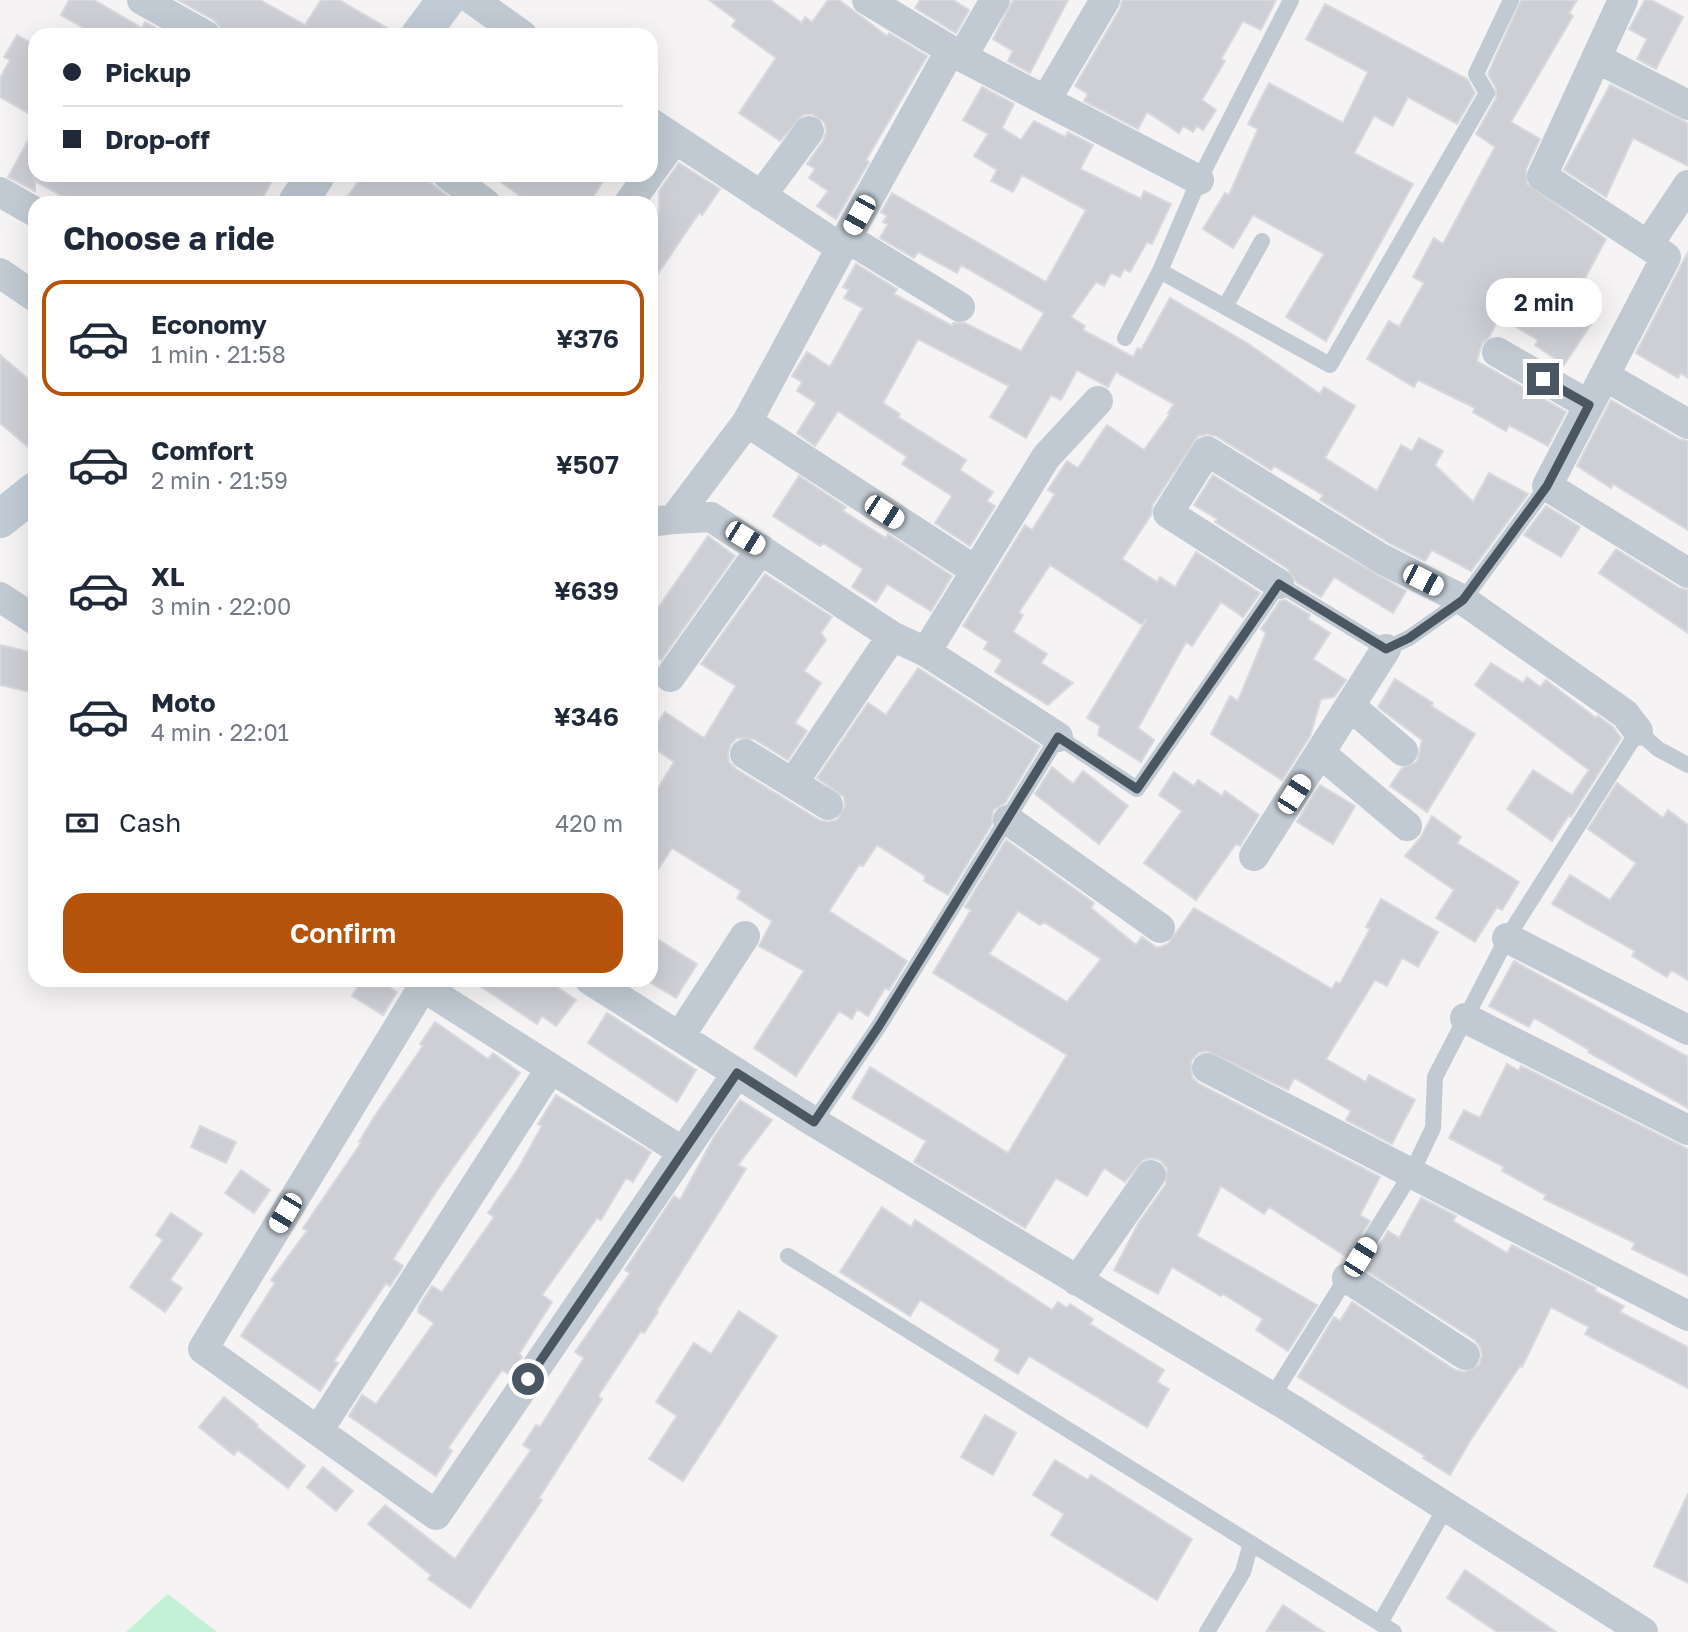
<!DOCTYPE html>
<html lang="en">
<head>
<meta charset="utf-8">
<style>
	:root { --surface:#fff; --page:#f6f6f7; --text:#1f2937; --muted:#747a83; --line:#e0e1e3; --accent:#b45309 }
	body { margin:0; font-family:"Golos Text",sans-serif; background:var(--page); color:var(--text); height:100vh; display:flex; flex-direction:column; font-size:26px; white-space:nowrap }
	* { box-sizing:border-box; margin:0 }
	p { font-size:23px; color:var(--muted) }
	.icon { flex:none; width:38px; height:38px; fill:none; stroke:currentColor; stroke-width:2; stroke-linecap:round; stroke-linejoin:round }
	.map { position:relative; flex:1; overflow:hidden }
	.sheet { position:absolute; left:28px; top:196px; width:630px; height:791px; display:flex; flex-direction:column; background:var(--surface); border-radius:21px; box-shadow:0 7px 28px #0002 }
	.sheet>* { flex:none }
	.guide { position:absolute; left:28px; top:28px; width:630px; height:154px; border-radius:21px; box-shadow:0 7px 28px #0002; display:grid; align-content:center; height:154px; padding:0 35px; background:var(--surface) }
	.end { position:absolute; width:32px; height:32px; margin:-16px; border:9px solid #4a5661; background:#fff; box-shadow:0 0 0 4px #fff }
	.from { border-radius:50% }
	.bubble { position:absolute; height:49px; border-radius:21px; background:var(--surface); box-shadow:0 7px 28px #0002; font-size:23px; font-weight:600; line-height:49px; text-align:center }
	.car { position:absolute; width:21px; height:42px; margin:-21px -10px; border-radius:9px; box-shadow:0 0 5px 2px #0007; background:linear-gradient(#fff 24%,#345 0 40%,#fff 0 76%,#345 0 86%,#fff 0) }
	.guide b { display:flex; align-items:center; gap:24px; height:66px; font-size:26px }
	.guide b+b { border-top:2px solid var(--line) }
	.guide i { width:18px; height:18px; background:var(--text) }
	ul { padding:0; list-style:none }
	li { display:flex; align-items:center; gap:21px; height:116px; margin:0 14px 10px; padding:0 21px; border:4px solid transparent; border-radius:21px }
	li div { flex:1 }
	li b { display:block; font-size:26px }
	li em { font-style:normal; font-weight:600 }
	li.on { border-color:var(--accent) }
	li>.icon { width:63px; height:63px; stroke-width:1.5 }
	h2 { padding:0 35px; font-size:32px; line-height:84px }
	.pay { display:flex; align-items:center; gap:18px; height:77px; padding:0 35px; font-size:26px }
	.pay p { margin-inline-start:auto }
	.primary-button { display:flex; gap:14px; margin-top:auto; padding:14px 35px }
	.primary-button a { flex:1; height:80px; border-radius:21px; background:var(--accent); color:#fff; font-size:28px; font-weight:600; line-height:80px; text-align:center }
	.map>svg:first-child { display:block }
	.green { fill:#c3f1d5 }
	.building { fill:#cdcfd5; stroke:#d7d9de; stroke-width:2; fill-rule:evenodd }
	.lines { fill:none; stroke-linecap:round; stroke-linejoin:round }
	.lane { stroke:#c1cad2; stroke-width:16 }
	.street { stroke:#c1cad2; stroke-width:30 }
	.secondary { stroke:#c1cbd6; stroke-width:38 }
	.route { stroke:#4a5661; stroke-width:9 }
</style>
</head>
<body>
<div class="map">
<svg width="1688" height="1632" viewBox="0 0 1688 1632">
	<rect width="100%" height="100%" fill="#f5f3f3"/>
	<path class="green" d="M168,1594L217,1632H126Z"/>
	<path class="building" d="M69,0H94L142,28L145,22L169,35H96L61,15Z
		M178,0H260L305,25L321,0H339L399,35H222L220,27L214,20Z
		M709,0H770L802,23L805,17L812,22L828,0H839L887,36L889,33L927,56L866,160L869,162L836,219L817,206L828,191L809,178L815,169L807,164L823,141L826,132L825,123L812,114L803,115L780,141L739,113L776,58L732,26L736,20Z
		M920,0H953L969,10L956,33L915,8Z
		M1013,0H1068L1030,73L1008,61L1013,51L993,39Z
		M1122,0H1276L1261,30L1243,21L1221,59L1225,61L1202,100L1216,110L1203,130L1197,126L1193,132L1183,126L1179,133L1147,112L1138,129L1084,101L1088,94L1075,86L1120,9Z
		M1521,0H1577L1569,13L1573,16L1511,122L1540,139L1526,169L1527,184L1606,239L1574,299L1597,315L1564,365L1535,345L1538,340L1499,317L1490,336L1482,344L1477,361L1566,412L1548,446L1509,425L1506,431L1473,412L1475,408L1418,380L1414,387L1367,359L1389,321L1399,327L1424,283L1413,277L1434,238L1443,244L1495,147L1476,134L1496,98V88L1488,74Z
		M1645,0H1651L1683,17L1656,69L1637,59L1647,39L1629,29Z
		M1325,4L1467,79L1475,93L1457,124L1408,97L1393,126L1374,116L1354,153L1413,184L1326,341L1286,317L1324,254L1253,215L1233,248L1203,229L1225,193L1229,195L1258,129L1248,124L1269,83L1343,123L1368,72L1306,39Z
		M17,35L35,45V117L0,97V78L10,60L4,57Z
		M1610,85L1688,123V166L1633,138L1606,197L1564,170Z
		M982,87L1014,104L1002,128L1021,140L1034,121L1065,137L1068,132L1093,145L1080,169L1141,199L1144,191L1171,204L1152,244L1147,242L1130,272L1124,269L1120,277L1111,273L1104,286L1096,282L1071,317L1085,326L1083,330L1133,357L1138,348L1141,350L1170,298L1247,343L1320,394L1324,387L1355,406L1325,458L1377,491L1401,445L1412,451L1419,438L1443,451L1435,465L1473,502L1489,473L1528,494L1471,571L1432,550L1425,561L1391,544L1320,500L1323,495L1274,466L1271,470L1216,436L1207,434L1198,436L1153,504L1151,515L1122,559L1157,582L1160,577L1175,587L1196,552L1260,593L1243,617L1221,602L1192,646L1186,642L1138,728L1154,740L1141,762L1098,735L1100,726L1087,718L1147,619L1141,624L1050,565L1019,612L1023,615L1013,632L1047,654L1041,663L1073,683L1048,705L995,672L1002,660L984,649L988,642L963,626L1025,525L1032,530L1055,494L1048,490L1067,461L1078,468L1107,425L1144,450L1170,414L1168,413L1174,404L1116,372L1108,387L1077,370L1061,400L1051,395L1026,438L990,417L1009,386L918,339L883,403L900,414L898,417L966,460L960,470L993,492L987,501L995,506L970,546L935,523L952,496L902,464L907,457L838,411L815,446L797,433L816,403L797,391L802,382L792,376L807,352L830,367L863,308L844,298L849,290L843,287L856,264L897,289L894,294L952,326L953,323H965L1021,351L1044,313L961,265L957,273L918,252L914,258L880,238L888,224L883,222L887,216L881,212L892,193L1046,282L1086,210L1022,175L1013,192L991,181L997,170L974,156L988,134L963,120Z
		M35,128V175H275L260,203H75L35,181V191L8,177Z
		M679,163L720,189L702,215L699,213L651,284V207L659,212V191Z
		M363,175H421L456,203H343Z
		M492,175H607L589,203H529Z
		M1688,252V378L1681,373L1678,378L1636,353Z
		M0,355L35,385V453L0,423Z
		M1611,400L1679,439L1688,441V530L1613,484L1611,488L1577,466Z
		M1213,475L1300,530L1406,591L1393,613L1334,577L1321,597L1296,582L1288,569L1215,522L1217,519L1194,505Z
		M799,476L846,507L843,511L886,538L888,534L952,576L931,611L887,584L876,602L852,587L863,569L823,543L820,546L773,516Z
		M1546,506L1580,527L1561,557L1524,535Z
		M708,536L735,556L661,660L651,653V618Z
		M1616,549L1679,588L1688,590V633L1599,573Z
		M765,574L832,617L821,633L826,640L804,671L821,683L795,723L807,731L788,760L754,739L737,738L731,744L728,753L729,762L736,769L819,820L828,822L837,820L845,806L844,797L817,778L868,703L886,715L918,668L1040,746L1005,803L993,810L992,824L948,895L924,881L925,876L877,845L863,866L859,865L829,911L907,961L889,990L885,988L868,1016L857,1009L852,1019L839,1011L796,1076L754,1048L804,971L759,946L772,921L737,898L741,891L672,848L651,880V800L674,762L651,746V732L665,712L704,738L736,686L701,664Z
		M1285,600L1310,615L1308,619L1330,633L1313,659L1346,680L1334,697L1321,699L1310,736L1282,780L1211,734L1230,696L1238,701L1266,633L1261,629L1280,601Z
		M0,645L35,653V693L0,685Z
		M1491,663L1523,683L1527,677L1540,687L1546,680L1596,718L1598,716L1613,727L1621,738L1571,817L1569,815L1552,841L1507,809L1533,770L1572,795L1589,770L1475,685Z
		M1395,679L1433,703L1431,706L1475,734L1427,812L1390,786L1402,768L1417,762L1422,740L1378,707Z
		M1052,767L1073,784L1083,771L1128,806L1099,844L1035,794Z
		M1174,772L1194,786L1198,780L1222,796L1225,791L1259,815L1240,846L1236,844L1196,900L1144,863L1182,811L1159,795Z
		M1617,783L1663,818L1668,810L1688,825V980L1671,970L1667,977L1632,956L1635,951L1552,904L1570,875L1610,900L1636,863L1588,829Z
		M1320,785L1355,806L1333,844L1297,822Z
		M1432,816L1461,837L1457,843L1519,882L1502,910L1497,907L1475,942L1436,918L1454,890L1405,856L1421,837Z
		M1006,840L1094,903L1091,908L1136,945L1142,937L1157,948L1168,944L1194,908L1332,989L1336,982L1340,984L1370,929L1366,927L1381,899L1438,932L1418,967L1402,958L1387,986L1375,980L1326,1059L1366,1082L1369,1075L1415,1100L1392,1144L1346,1120L1351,1111L1294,1078L1288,1090L1207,1051L1198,1053L1191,1061L1192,1077L1199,1084L1380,1177L1360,1215L1370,1221L1347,1257L1269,1207L1264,1214L1221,1186L1197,1236L1317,1305L1288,1351L1256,1330L1263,1319L1223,1294L1221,1296L1172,1267L1158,1294L1114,1270L1138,1224L1166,1184L1167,1168L1160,1160L1152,1158L1143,1160L1125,1182L1104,1168L1087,1196L1056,1178L1025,1228L914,1162L926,1141L852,1098L870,1067L1008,1153L1067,1055L933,973L971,910L965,907ZM1018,911L1040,925L1044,922L1101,959L1067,1002L989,954Z
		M651,935L697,964L676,998L651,983Z
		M1514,961L1688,1057V1108L1588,1052L1589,1050L1534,1018L1529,1027L1489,1006Z
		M362,980H377L397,992L383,1015L352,996Z
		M471,980H546L576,1000L556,1026L542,1016L537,1024Z
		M607,1013L696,1070L677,1102L588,1043Z
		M435,1022L488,1059L493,1053L520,1073L438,1189L393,1259L403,1266L390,1286L386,1283L334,1361L338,1363L320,1391L241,1336L275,1283L271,1280L307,1231L303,1228L361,1143L359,1142L374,1117L423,1046L420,1044Z
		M1507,1064L1519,1071L1521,1066L1688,1149V1276L1632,1249L1635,1243L1544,1199L1546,1195L1502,1171L1504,1167L1449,1138L1464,1110L1480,1118Z
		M556,1095L651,1152L633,1182L626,1178L601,1220L597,1218L542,1295L552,1302L519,1354L522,1357L510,1375L502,1370L448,1448L452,1451L436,1476L349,1416L362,1395L376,1404L434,1323L418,1312L419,1306L432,1286L442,1292L494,1217L488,1213L518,1169L542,1126L538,1124Z
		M740,1100L772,1120L738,1165L746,1169L657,1310L658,1312L644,1333L641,1331L598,1396L602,1399L539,1498L542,1500L470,1608L428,1579L431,1575L368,1524L385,1505L455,1559L531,1450L523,1445L536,1425L540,1427L584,1358L575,1352L630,1273L625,1270L674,1196L680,1200L714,1137Z
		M200,1126L236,1142L226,1163L191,1147Z
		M241,1170L270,1190L254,1213L225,1193Z
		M1421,1198L1456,1216L1453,1221L1507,1253L1512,1245L1596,1288L1595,1291L1624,1306L1620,1312L1688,1347V1388L1585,1334L1589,1327L1551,1307L1522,1367L1520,1366L1470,1441L1450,1475L1423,1458L1425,1456L1298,1377L1334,1317L1340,1321L1352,1302L1455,1370L1465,1372L1479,1365L1482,1355L1480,1347L1475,1340L1364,1269L1388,1231L1399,1238Z
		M882,1207L911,1227L915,1220L1052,1310L1058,1302L1067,1308L1070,1304L1093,1319L1090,1324L1164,1370L1157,1382L1169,1389L1147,1427L1029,1356L1018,1374L995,1360L1000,1350L920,1300L910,1316L840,1272Z
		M171,1213L202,1234L170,1280L182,1288L165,1312L130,1287L163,1240L156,1235Z
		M739,1311L777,1336L683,1481L649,1459L677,1416L656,1402L694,1343L711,1354Z
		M224,1397L258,1425L257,1427L305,1466L288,1488L238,1450L234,1455L199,1427Z
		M985,1415L1016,1433L993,1475L961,1457Z
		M1055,1460L1088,1480L1091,1475L1192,1539L1157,1600L1051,1535L1064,1514L1033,1495Z
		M323,1467L353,1491L336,1511L307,1487Z
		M1688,1494V1583L1654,1566Z
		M1465,1570L1556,1632H1497L1447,1598Z
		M1283,1605L1324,1632H1266Z"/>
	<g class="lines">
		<path class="lane" d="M1291,0L1199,180L1160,271L1330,365L1487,93L1476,74L1511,0
			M1225,307L1262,241
			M1125,338L1160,271
			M814,1122L879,1026L1058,737L1137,789L1279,584L1386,649L1409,638L1463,600L1547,486
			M788,1256L1394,1632
			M1272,1397L1411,1174L1433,1128L1435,1077L1507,938L1638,731L1658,749L1688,765
			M1380,1623L1446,1507
			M1207,1632L1243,1572L1251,1543"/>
		<path class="street" d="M142,0L205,35
			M473,0L522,35
			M867,0L962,57L1199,180
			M1623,0L1542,176L1666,257L1547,486L1688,573
			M962,57L995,0
			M1596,58L1688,105
			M1046,100L1105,0
			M651,123L841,248L747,422L674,519L651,522
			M651,172L675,139
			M448,175L485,203
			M0,192L35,212
			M761,196L809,131
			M629,203L649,175
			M847,238L960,307
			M1648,245L1688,185
			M841,248L950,51
			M0,273L35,297
			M1497,352L1589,405
			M1605,376L1688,424
			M747,422L976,571
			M674,519L711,517L892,636L926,652L1058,737
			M1279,584L1168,513L1207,451L1382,559L1463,600L1625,714L1638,731
			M0,597L35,620
			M926,652L1046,457L1098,401
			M670,677L761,549
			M1350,706L1403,751
			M1320,753L1407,826
			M745,754L828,805
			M793,783L892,636
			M1008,820L1160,928
			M1254,856L1386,649
			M1507,938L1688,1030
			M427,980L203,1349L436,1515L737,1073
			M590,980L814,1122L1292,1409L1643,1632
			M423,987L683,1152
			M1465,1018L1688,1130
			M680,1036L745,936
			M1207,1068L1688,1316
			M1347,1278L1465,1355
			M1077,1281L1151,1175
			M318,1431L551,1068"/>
		<path class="secondary" d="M420,35L446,0
			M297,203L316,175
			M0,519L35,491"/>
	</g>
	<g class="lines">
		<path class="route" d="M528,1379L737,1073L814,1122L879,1026L1058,737L1137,789L1279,584L1386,649L1409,638L1463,600L1547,486L1589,405L1543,379"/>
	</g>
</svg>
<i class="end from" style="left:528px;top:1379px"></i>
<i class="end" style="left:1543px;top:379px"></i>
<div class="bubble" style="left:1486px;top:278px;width:116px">2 min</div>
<i class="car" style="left:859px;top:215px;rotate:209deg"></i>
<i class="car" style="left:884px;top:512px;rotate:123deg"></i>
<i class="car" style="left:745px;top:538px;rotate:122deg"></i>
<i class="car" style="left:1423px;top:580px;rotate:117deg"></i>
<i class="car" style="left:1294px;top:794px;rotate:33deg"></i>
<i class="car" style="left:285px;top:1213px;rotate:211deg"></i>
<i class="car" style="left:1360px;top:1257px;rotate:32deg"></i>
<div class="guide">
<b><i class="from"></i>Pickup</b>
<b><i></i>Drop-off</b>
</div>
<section class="sheet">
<h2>Choose a ride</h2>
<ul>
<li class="on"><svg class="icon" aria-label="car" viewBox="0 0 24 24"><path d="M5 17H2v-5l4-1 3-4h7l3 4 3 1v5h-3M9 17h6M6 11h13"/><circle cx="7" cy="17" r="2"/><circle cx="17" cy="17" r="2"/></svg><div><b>Economy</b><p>1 min · 21:58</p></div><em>¥376</em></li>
<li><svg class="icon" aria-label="car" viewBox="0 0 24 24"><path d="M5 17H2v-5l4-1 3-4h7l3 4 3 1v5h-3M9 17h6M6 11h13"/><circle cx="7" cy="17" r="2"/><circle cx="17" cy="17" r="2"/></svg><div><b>Comfort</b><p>2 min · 21:59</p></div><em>¥507</em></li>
<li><svg class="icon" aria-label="car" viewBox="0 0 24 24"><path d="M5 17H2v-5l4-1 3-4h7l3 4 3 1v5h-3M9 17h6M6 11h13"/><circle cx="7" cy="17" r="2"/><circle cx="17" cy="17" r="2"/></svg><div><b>XL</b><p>3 min · 22:00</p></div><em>¥639</em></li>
<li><svg class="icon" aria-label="car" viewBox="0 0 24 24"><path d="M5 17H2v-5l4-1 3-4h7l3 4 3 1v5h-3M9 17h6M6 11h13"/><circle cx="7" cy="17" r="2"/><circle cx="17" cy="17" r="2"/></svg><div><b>Moto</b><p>4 min · 22:01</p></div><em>¥346</em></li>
</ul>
<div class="pay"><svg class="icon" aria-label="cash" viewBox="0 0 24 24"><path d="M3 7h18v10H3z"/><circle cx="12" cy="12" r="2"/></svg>Cash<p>420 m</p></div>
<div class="primary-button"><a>Confirm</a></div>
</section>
</div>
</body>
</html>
